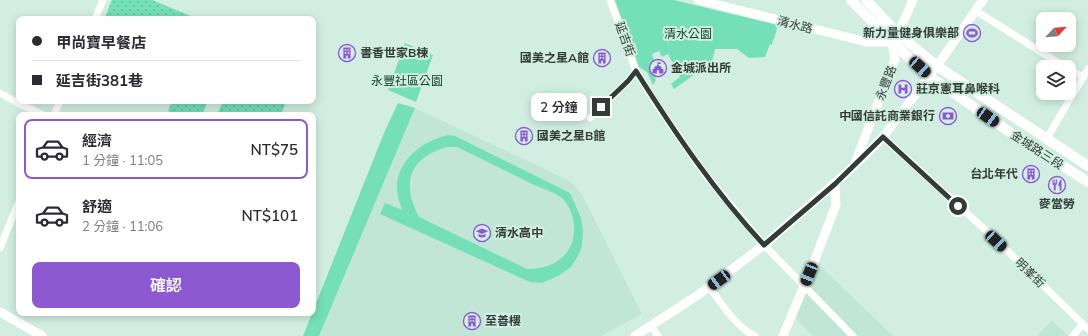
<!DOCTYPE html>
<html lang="zh-TW">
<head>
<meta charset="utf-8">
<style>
	:root { --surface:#fff; --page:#f7f7f7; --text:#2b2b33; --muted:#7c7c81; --line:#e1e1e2; --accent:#8d59d1 }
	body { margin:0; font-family:Mulish,"Noto Sans TC",sans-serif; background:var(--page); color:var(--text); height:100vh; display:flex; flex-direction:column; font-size:15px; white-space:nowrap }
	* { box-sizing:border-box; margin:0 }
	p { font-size:13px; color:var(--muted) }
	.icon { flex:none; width:22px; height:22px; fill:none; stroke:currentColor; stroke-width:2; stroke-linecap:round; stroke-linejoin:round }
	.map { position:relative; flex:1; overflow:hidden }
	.panel { position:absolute; left:16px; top:112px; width:300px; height:204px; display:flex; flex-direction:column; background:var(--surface); border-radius:8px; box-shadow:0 2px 10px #0003 }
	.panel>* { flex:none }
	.hud { position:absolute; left:16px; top:16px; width:300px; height:88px; border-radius:8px; box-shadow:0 2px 10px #0003; display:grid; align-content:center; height:88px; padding:0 16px; background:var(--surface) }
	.needle { width:26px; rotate:64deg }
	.controls { position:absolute; left:1036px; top:12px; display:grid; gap:8px }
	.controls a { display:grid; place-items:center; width:40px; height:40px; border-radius:8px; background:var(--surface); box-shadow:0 2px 10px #0003; font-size:20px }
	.end { position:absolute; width:18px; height:18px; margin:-9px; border:5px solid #323d39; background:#fff; box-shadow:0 0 0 2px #fff }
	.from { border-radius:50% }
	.bubble { position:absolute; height:28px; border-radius:8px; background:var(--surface); box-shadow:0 2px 10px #0003; font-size:13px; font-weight:600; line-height:28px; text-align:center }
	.car { position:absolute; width:12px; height:24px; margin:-12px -6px; border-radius:5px; box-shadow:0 0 3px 1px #0007; background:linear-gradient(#222 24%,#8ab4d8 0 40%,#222 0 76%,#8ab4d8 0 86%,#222 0) }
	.hud b { display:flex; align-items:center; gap:14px; height:38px; font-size:15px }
	.hud b+b { border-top:1px solid var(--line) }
	.hud i { width:10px; height:10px; background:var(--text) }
	ul { padding:7px 0 0; list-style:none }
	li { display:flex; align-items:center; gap:12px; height:60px; margin:0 8px 6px; padding:0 8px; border:2px solid transparent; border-radius:8px }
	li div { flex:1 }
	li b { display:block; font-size:15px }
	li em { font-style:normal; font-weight:600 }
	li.selected { border-color:var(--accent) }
	li>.icon { width:36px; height:36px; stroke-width:1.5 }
	.cta { display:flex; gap:8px; margin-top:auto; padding:8px 16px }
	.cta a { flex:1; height:46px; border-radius:8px; background:var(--accent); color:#fff; font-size:16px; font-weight:600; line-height:46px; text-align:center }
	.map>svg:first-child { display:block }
	.built { fill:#c1e6d6 }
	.grass { fill:url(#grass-dots) }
	.park { fill:#74dfb8; fill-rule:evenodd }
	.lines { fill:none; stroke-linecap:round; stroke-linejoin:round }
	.minor { stroke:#fff; stroke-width:7 }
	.tertiary { stroke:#fff; stroke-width:9 }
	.secondary { stroke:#fff; stroke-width:10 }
	.route { stroke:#323d39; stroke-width:5 }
	.labels { text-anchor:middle; stroke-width:4; stroke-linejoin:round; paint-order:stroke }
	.street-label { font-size:12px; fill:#323d39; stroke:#d2eee2 }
	.poi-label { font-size:12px; font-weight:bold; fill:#323d39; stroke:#d2eee2; text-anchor:start }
	.park-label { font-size:12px; fill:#0e4232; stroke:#d2eee2 }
</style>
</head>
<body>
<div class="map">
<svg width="1088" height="336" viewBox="0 0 1088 336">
	<defs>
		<pattern id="grass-dots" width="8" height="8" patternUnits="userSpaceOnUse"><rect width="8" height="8" fill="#74dfb8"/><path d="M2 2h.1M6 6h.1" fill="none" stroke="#65c09f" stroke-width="1.8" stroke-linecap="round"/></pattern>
	</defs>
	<rect width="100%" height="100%" fill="#d2eee2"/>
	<path class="built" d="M415,108L568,180L574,185L582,195L642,314L601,336H319Z
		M816,262L893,336H813L793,316Z
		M1052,320L1068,336H1037Z"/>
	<path class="grass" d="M112,0H152L198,19H104Z
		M172,101H208L202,115H176L168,111Z
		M223,101H286L281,115H217Z"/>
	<path class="park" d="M615,0H674L778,25L774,39L773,40L772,45L770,44L765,57L749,58L737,49H715L712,62L674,89L671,84L680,77L668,54L662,57L659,51L652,54L654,60L649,64L656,80L653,85L647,72L639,67Z
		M405,43L433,55L416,102L388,90Z
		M398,103L415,108L319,336H303L384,133Z
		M448,135L455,136L570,193L581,218L583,231L582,246L578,256L571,267L558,276L542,283L530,282L380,214L385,203L402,210C400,203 397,196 397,189C396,160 423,141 448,135ZM447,147H457C483,160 509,172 534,185C542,188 556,193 562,198C575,211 578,234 569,249C560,264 544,269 527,269L419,217C401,183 409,158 447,147Z"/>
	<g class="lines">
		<path class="minor" d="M610,0L636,71L657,105L705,174L764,245L853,336
			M976,11L1065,67
			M95,19L103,0
			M1069,69L1083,77
			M0,93L18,103L43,115
			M54,115L60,101
			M590,118L628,81L636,71
			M883,137L991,235L1088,329
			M1047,138L1088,69
			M0,248L19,201
			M709,287C722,304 735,326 755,336
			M651,326L658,336
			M1073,336L1082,325"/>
		<path class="tertiary" d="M698,0L867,42H892
			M894,39L898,34L913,0
			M855,163L895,59L892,42
			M0,312L42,336
			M635,336L698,295L764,245L853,167L883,137L937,66L983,0
			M783,336L814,262L836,205L835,184"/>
		<path class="secondary" d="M851,0L892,42L929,76L1011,133L1088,182
			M866,0L898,34L937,66L1088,166"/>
	</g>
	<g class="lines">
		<path class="route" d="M601,107L628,81L636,71C675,133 715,192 764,245L835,184L883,137L958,206"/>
	</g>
	<defs>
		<g id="stadium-ring" transform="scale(0.9)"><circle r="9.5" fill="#d2eee2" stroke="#8d59d1" stroke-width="1.5"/><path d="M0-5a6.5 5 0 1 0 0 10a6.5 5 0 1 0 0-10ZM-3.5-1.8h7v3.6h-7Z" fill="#8d59d1"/></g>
		<g id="building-ring" transform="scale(0.9)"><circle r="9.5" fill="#d2eee2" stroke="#8d59d1" stroke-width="1.5"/><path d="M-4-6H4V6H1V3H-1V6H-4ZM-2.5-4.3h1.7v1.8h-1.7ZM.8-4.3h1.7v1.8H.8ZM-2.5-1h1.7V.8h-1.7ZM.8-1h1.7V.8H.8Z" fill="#8d59d1"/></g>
		<g id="civic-ring" transform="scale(0.9)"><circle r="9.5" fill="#d2eee2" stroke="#8d59d1" stroke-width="1.5"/><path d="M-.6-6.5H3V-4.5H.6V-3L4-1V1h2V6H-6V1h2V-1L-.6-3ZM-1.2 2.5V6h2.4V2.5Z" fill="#8d59d1"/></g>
		<g id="hospital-ring" transform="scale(0.9)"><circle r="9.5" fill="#d2eee2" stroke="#8d59d1" stroke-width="1.5"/><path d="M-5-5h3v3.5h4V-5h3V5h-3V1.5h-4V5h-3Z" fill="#8d59d1"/></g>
		<g id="bank-ring" transform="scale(0.9)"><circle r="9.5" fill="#d2eee2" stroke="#8d59d1" stroke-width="1.5"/><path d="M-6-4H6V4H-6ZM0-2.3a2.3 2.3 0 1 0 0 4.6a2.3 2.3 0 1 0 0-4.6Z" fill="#8d59d1"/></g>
		<g id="restaurant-ring" transform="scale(0.9)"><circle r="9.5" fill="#d2eee2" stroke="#8d59d1" stroke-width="1.5"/><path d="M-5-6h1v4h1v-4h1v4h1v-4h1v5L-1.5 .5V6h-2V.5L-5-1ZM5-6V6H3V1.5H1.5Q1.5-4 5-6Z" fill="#8d59d1"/></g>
		<g id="school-ring" transform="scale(0.9)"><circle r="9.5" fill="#d2eee2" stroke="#8d59d1" stroke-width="1.5"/><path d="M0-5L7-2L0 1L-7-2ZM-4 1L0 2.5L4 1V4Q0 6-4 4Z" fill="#8d59d1"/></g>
	</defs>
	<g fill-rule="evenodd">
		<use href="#stadium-ring" x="972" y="33"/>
		<use href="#building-ring" x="347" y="53"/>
		<use href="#building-ring" x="602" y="58"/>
		<use href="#civic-ring" x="658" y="68"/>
		<use href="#hospital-ring" x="903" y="89"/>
		<use href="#bank-ring" x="948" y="116"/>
		<use href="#building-ring" x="524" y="136"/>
		<use href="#building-ring" x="1031" y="174"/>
		<use href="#restaurant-ring" x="1057" y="185"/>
		<use href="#school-ring" x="482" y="233"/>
		<use href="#building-ring" x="472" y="321"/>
	</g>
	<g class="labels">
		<g class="street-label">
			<text transform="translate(795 25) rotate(14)" y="4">清水路</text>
			<text transform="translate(625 39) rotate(70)" y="4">延吉街</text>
			<text transform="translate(886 83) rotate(-69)" y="4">永豐路</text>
			<text transform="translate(1037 150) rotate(33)" y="4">金城路三段</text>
			<text transform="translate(1030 273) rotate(44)" y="4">明峯街</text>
		</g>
		<g class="poi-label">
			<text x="959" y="37" text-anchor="end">新力量健身俱樂部</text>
			<text x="360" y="57">書香世家B棟</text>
			<text x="589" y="62" text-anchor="end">國美之星A館</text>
			<text x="671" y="72">金城派出所</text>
			<text x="916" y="93">莊京憲耳鼻喉科</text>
			<text x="935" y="120" text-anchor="end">中國信託商業銀行</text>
			<text x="537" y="140">國美之星B館</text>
			<text x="1018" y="178" text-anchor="end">台北年代</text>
			<text x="1057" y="208" text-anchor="middle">麥當勞</text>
			<text x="495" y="237">清水高中</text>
			<text x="485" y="325">至善樓</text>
		</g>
		<g class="park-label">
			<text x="688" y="38">清水公園</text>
			<text x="407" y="85">永豐社區公園</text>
		</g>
	</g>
</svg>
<div class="controls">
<a><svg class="needle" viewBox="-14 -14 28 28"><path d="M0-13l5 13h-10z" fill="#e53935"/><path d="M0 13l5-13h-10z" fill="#7c7c81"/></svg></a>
<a><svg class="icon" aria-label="layers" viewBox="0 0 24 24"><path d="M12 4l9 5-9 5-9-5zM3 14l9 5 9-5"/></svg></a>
</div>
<i class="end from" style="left:958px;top:206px"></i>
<i class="end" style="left:601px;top:107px"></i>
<div class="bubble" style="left:531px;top:93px;width:56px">2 分鐘</div>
<i class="car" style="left:920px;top:67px;rotate:132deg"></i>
<i class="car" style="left:988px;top:117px;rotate:125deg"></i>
<i class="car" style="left:996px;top:241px;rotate:133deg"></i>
<i class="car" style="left:809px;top:274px;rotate:202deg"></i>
<i class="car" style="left:719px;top:280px;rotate:234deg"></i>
<div class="hud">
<b><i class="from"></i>甲尚寶早餐店</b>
<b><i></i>延吉街381巷</b>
</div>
<section class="panel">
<ul>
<li class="selected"><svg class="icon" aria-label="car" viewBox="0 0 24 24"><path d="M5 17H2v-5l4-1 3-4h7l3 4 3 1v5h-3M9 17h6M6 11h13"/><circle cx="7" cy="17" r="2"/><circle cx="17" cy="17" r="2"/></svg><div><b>經濟</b><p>1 分鐘 · 11:05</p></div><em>NT$75</em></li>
<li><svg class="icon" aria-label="car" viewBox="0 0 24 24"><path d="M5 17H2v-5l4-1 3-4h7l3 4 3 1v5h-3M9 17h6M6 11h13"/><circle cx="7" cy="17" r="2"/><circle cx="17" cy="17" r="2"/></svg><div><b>舒適</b><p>2 分鐘 · 11:06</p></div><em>NT$101</em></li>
</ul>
<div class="cta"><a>確認</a></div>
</section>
</div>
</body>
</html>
